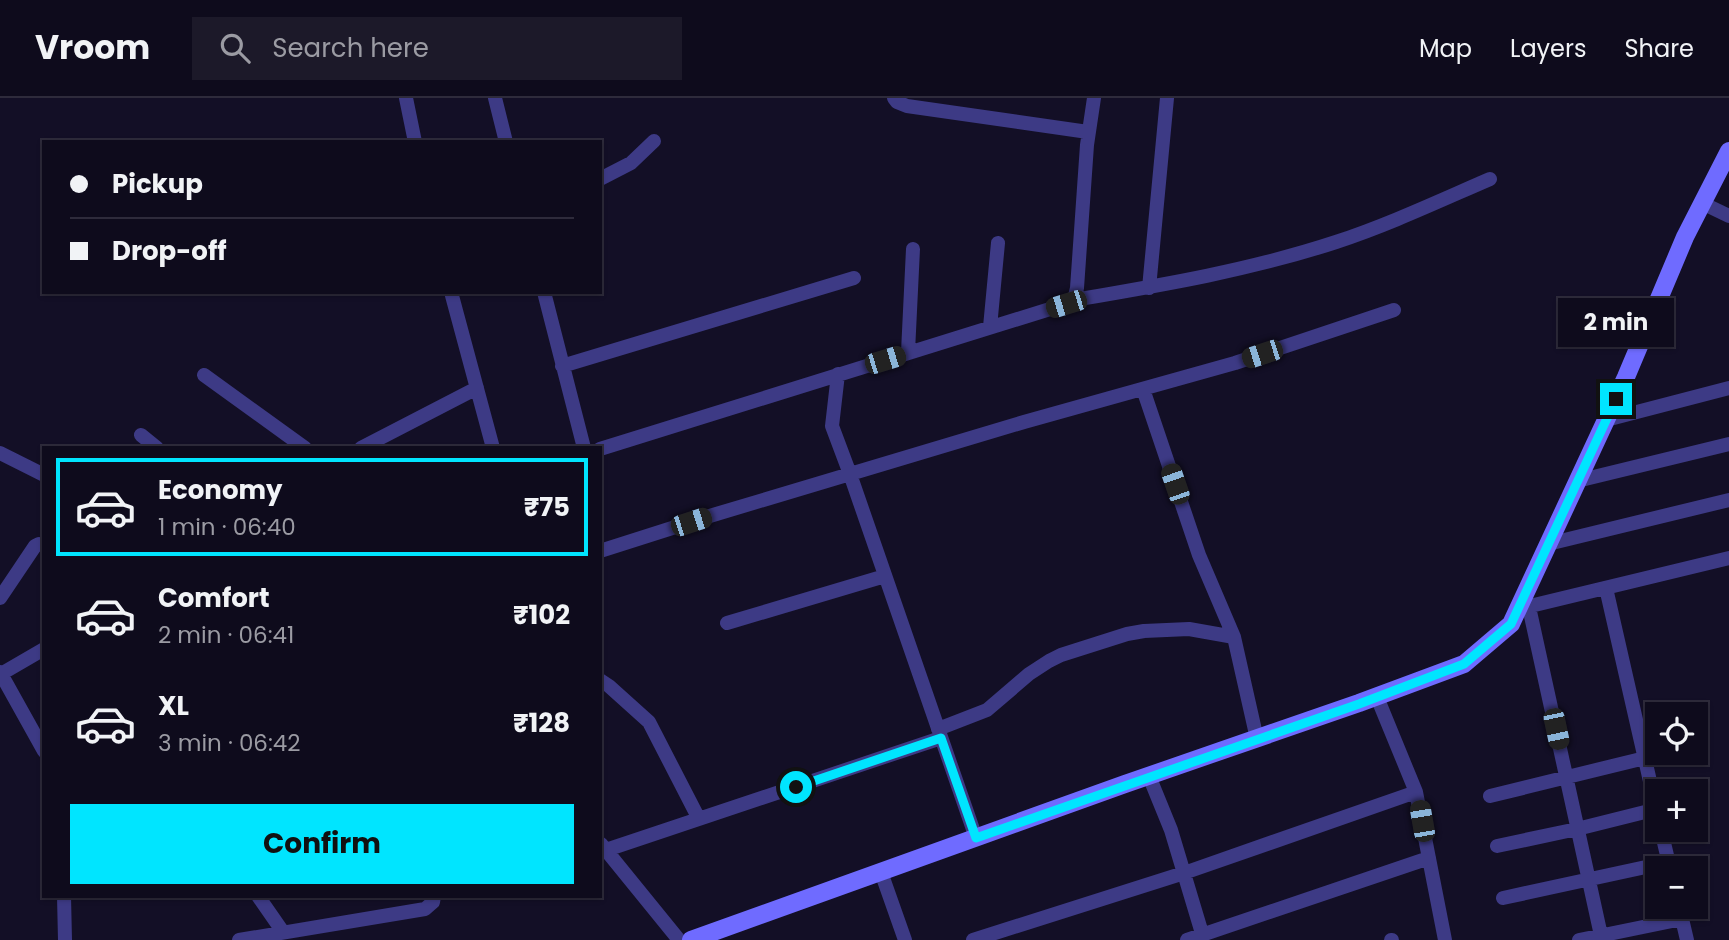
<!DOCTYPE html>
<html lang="en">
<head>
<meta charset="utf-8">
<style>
	:root { --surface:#0e0b1c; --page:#1c1929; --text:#f1f3f6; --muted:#9b9ba3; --line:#2e2b3b; --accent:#00e5ff }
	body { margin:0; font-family:Poppins,sans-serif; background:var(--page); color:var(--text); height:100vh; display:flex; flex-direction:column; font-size:26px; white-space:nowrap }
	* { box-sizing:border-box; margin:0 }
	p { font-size:23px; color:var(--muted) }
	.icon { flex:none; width:38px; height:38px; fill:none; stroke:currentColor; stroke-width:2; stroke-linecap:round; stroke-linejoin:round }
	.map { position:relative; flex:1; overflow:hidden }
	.panel { position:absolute; left:42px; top:348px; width:560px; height:452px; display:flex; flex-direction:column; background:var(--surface); border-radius:0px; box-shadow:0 2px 5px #0004,0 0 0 2px var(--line) }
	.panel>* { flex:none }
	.hud { position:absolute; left:42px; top:42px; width:560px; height:154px; border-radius:0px; box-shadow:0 2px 5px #0004,0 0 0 2px var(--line); display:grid; align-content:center; height:154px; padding:0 28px; background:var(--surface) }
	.fabs { position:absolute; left:1645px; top:604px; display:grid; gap:14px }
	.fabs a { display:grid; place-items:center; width:63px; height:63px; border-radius:0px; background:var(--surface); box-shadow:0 2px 5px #0004,0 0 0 2px var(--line); font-size:35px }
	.end { position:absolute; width:32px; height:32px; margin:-16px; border:9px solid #00e5ff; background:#111; box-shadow:0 0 0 4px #111 }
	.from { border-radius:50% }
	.bubble { position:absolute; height:49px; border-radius:0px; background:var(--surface); box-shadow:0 2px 5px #0004,0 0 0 2px var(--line); font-size:23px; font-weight:700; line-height:49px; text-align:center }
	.car { position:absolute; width:21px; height:42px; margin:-21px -10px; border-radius:9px; box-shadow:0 0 5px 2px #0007; background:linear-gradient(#222 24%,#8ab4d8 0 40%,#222 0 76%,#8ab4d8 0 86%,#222 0) }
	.hud b { display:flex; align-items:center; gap:24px; height:66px; font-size:26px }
	.hud b+b { border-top:2px solid var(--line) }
	.hud i { width:18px; height:18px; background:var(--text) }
	ul { padding:12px 0 0; list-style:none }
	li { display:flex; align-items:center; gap:21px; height:98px; margin:0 14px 10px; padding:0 14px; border:4px solid transparent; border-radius:0px }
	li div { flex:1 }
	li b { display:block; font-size:26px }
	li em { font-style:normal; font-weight:700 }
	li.current { border-color:var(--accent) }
	li>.icon { width:63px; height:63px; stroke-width:1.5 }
	.cta { display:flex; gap:14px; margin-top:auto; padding:14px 28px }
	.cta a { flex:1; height:80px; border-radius:0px; background:var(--accent); color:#111; font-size:28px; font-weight:700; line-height:80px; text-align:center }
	header { display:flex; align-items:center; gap:42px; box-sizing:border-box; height:98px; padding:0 35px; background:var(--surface); border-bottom:2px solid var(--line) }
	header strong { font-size:33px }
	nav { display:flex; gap:38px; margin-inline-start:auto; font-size:24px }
	.search { width:490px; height:63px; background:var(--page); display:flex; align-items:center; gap:18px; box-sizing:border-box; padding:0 24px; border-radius:0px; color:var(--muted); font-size:26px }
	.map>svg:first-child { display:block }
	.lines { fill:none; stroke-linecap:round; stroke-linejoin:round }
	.street { stroke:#3d3a85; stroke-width:14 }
	.secondary { stroke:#6f6bff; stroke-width:18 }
	.route { stroke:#00e5ff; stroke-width:9 }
</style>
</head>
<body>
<header>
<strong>Vroom</strong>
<div class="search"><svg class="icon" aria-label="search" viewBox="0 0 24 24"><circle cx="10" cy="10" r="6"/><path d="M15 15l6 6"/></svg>Search here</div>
<nav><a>Map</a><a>Layers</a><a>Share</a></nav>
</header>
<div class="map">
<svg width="1729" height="842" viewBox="0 0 1729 842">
	<rect width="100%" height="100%" fill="#130f26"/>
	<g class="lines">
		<path class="street" d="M406,0L415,44
			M495,0L506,44
			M894,0L897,4L907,8L1088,34
			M600,81L631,65L654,43
			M1702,105L1729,118
			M1149,190L1167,0
			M451,194L493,350
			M544,194L584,350
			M1074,202L1077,190L1087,47L1094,0
			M990,229L998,145
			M908,254L913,151
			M562,268L854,180
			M838,276L832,328L850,376L976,740
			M204,277L305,350
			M1143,291L1199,457L1234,539L1257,641
			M1606,322L1729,290
			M141,337L157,350
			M361,350L477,290
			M600,351L1066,206L1074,202C1162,187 1251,172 1336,144C1388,127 1439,103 1490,81
			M0,355L44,377
			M1577,383L1729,346
			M1548,446L1729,402
			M600,453L713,417L1024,324L1235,265L1394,212
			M1606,490L1657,714
			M0,500L35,448L39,446L44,447
			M1529,509L1602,842
			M1522,510L1729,460
			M727,525L885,478
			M0,574L44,653
			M1,576L44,551
			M600,582L609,588L649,624L699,721
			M1377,599L1416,694L1445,842
			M938,631L987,612L1029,576L1049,563L1061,557L1127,536L1144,533L1189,531L1234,539
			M1149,678L1171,732L1204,842
			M1490,698L1645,660
			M1661,732L1670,770
			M601,746L679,842
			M1497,748L1577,731L1657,711
			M606,752L941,640
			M881,774L905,842
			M64,798L65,842
			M258,798L283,834
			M1503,800L1669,764
			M1679,808L1687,842
			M239,842L425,811L433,804L434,798
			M973,842L1184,775L1416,694
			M1187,842L1429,760
			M1391,842H1392
			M1579,842L1682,821"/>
		<path class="secondary" d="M691,842L1125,686L1359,605L1464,566L1511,526L1626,279L1685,139L1729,53"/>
	</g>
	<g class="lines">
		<path class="route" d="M796,689L941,640L976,740L1359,606L1464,566L1511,526L1616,301"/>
	</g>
</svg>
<div class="fabs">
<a><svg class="icon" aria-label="locate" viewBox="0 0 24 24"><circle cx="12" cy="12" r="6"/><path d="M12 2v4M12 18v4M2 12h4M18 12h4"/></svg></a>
<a>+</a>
<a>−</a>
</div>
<i class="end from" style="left:796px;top:689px"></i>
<i class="end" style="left:1616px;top:301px"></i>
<div class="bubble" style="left:1558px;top:200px;width:116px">2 min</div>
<i class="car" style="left:1066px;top:206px;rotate:253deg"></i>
<i class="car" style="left:1262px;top:256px;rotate:252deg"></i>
<i class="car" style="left:885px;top:262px;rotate:73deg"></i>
<i class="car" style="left:1175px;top:386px;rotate:341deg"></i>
<i class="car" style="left:691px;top:424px;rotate:72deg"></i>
<i class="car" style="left:1556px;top:631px;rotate:168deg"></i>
<i class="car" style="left:1422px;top:723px;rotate:350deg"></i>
<div class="hud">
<b><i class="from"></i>Pickup</b>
<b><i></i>Drop-off</b>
</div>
<section class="panel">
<ul>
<li class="current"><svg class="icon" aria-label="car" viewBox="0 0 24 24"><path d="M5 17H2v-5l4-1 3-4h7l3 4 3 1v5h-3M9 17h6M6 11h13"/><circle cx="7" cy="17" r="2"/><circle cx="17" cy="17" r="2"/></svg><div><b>Economy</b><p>1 min · 06:40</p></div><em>₹75</em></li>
<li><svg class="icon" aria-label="car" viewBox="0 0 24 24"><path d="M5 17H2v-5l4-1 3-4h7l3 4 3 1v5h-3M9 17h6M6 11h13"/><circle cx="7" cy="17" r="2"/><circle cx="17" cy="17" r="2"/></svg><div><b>Comfort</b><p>2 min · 06:41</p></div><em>₹102</em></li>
<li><svg class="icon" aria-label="car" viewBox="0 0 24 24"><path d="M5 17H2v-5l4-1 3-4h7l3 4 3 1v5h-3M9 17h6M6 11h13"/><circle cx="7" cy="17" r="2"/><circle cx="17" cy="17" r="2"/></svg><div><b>XL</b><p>3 min · 06:42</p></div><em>₹128</em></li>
</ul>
<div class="cta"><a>Confirm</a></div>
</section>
</div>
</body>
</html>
